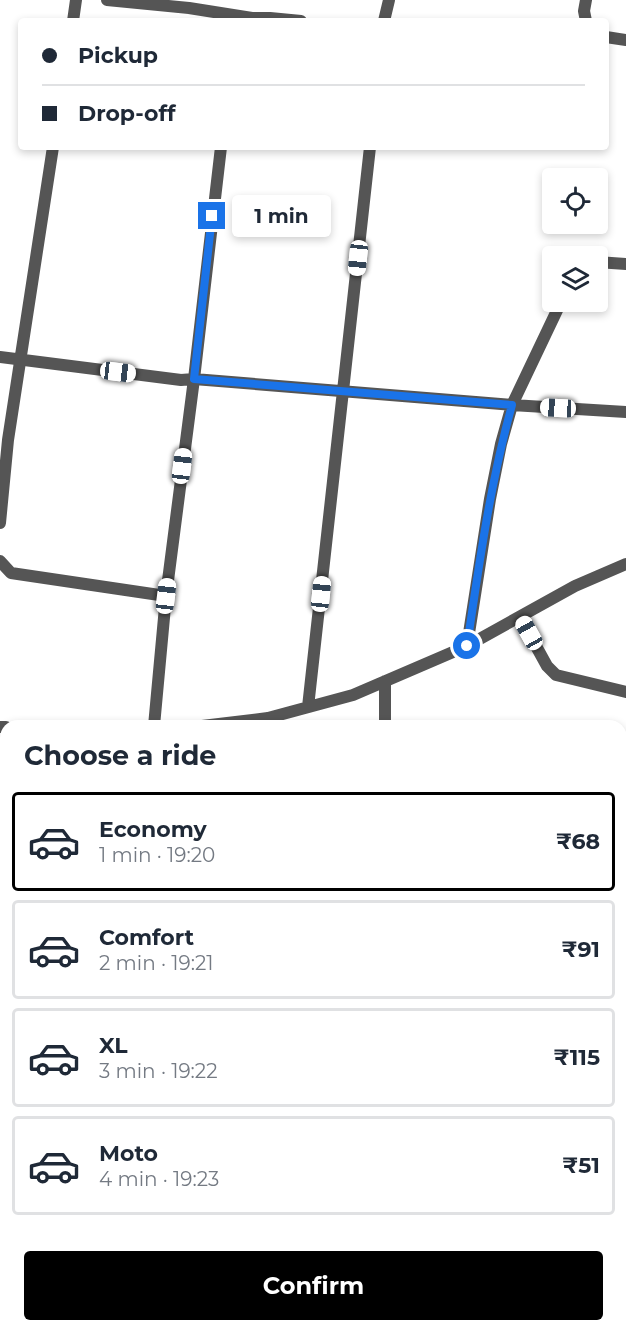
<!DOCTYPE html>
<html lang="en">
<head>
<meta charset="utf-8">
<style>
	:root { --surface:#fff; --page:#f6f6f7; --text:#1f2937; --muted:#747a83; --line:#e0e1e3; --accent:#000 }
	body { margin:0; font-family:Montserrat,sans-serif; background:var(--page); color:var(--text); height:100vh; display:flex; flex-direction:column; font-size:22px; white-space:nowrap }
	* { box-sizing:border-box; margin:0 }
	p { font-size:20px; color:var(--muted) }
	.icon { flex:none; width:33px; height:33px; fill:none; stroke:currentColor; stroke-width:2; stroke-linecap:round; stroke-linejoin:round }
	.map { position:relative; flex:1; overflow:hidden }
	.drawer { position:absolute; left:0px; top:720px; width:627px; height:612px; display:flex; flex-direction:column; background:var(--surface); border-radius:18px 18px 0 0; box-shadow:0 3px 9px #0003 }
	.drawer>* { flex:none }
	.guide { position:absolute; left:18px; top:18px; width:591px; height:132px; border-radius:6px; box-shadow:0 3px 9px #0003; display:grid; align-content:center; height:132px; padding:0 24px; background:var(--surface) }
	.fabs { position:absolute; left:542px; top:168px; display:grid; gap:12px }
	.fabs a { display:grid; place-items:center; width:66px; height:66px; border-radius:6px; background:var(--surface); box-shadow:0 3px 9px #0003; font-size:30px }
	.end { position:absolute; width:27px; height:27px; margin:-14px; border:8px solid #1a73e8; background:#fff; box-shadow:0 0 0 3px #fff }
	.from { border-radius:50% }
	.bubble { position:absolute; height:42px; border-radius:6px; background:var(--surface); box-shadow:0 3px 9px #0003; font-size:20px; font-weight:700; line-height:42px; text-align:center }
	.car { position:absolute; width:18px; height:36px; margin:-18px -9px; border-radius:8px; box-shadow:0 0 4px 2px #0007; background:linear-gradient(#fff 24%,#345 0 40%,#fff 0 76%,#345 0 86%,#fff 0) }
	.guide b { display:flex; align-items:center; gap:21px; height:57px; font-size:22px }
	.guide b+b { border-top:2px solid var(--line) }
	.guide i { width:15px; height:15px; background:var(--text) }
	ul { padding:0; list-style:none }
	li { display:flex; align-items:center; gap:18px; height:99px; margin:0 12px 9px; padding:0 12px; border:3px solid var(--line); border-radius:6px }
	li div { flex:1 }
	li b { display:block; font-size:22px }
	li em { font-style:normal; font-weight:700 }
	li.selected { border-color:var(--accent) }
	li>.icon { width:54px; height:54px; stroke-width:1.5 }
	h2 { padding:0 24px; font-size:27px; line-height:72px }
	.cta { display:flex; gap:12px; margin-top:auto; padding:12px 24px }
	.cta a { flex:1; height:69px; border-radius:6px; background:var(--accent); color:#fff; font-size:24px; font-weight:700; line-height:69px; text-align:center }
	.map>svg:first-child { display:block }
	.lines { fill:none; stroke-linecap:round; stroke-linejoin:round }
	.minor { stroke:#555; stroke-width:12 }
	.rail-casing { stroke:#000; stroke-width:7 }
	.rail { stroke:#fff; stroke-width:4.5; stroke-dasharray:14; stroke-linecap:butt }
	.route { stroke:#1a73e8; stroke-width:8 }
</style>
</head>
<body>
<div class="map">
<svg width="626" height="1332" viewBox="0 0 626 1332">
	<rect width="100%" height="100%" fill="#fff"/>
	<g class="lines">
		<path class="minor" d="M107,0L189,8L252,18
			M586,0L584,11L586,21
			M73,21L76,0
			M249,21L252,18H270L301,21
			M384,21L389,0
			M606,37L626,40
			M597,262L626,264
			M0,357L181,380L194,379L221,147
			M0,523L8,440L53,147
			M0,561L11,573L166,596
			M520,617L547,666L556,675L626,692
			M467,646L490,499L501,444L512,405L561,302
			M385,681V726
			M308,707L370,147
			M154,726L166,596L194,379L512,405L626,412
			M202,726L268,718L353,695L467,646L575,586L626,564
			M0,727H6
			M621,833L626,798
			M0,856L6,858
			M621,908L626,909
			M0,929L6,911
			M0,976L6,979
			M621,1144L626,1147
			M0,1239L6,1242
			M621,1272L626,1274
			M199,1326L212,1332"/>
		<g class="rail-casing">
			<path id="rail" d="M0,1167L6,1170
				M0,1186L6,1189
				M282,1326L294,1332
				M322,1326L335,1332"/>
		</g>
		<use href="#rail" class="rail"/>
	</g>
	<g class="lines">
		<path class="route" d="M212,216L194,379L512,405C490,484 479,565 467,646"/>
	</g>
</svg>
<div class="fabs">
<a><svg class="icon" aria-label="locate" viewBox="0 0 24 24"><circle cx="12" cy="12" r="6"/><path d="M12 2v4M12 18v4M2 12h4M18 12h4"/></svg></a>
<a><svg class="icon" aria-label="layers" viewBox="0 0 24 24"><path d="M12 4l9 5-9 5-9-5zM3 14l9 5 9-5"/></svg></a>
</div>
<i class="end from" style="left:467px;top:646px"></i>
<i class="end" style="left:212px;top:216px"></i>
<div class="bubble" style="left:232px;top:195px;width:99px">1 min</div>
<i class="car" style="left:358px;top:258px;rotate:186deg"></i>
<i class="car" style="left:118px;top:372px;rotate:97deg"></i>
<i class="car" style="left:558px;top:408px;rotate:273deg"></i>
<i class="car" style="left:182px;top:466px;rotate:7deg"></i>
<i class="car" style="left:321px;top:594px;rotate:6deg"></i>
<i class="car" style="left:166px;top:596px;rotate:7deg"></i>
<i class="car" style="left:529px;top:633px;rotate:331deg"></i>
<div class="guide">
<b><i class="from"></i>Pickup</b>
<b><i></i>Drop-off</b>
</div>
<section class="drawer">
<h2>Choose a ride</h2>
<ul>
<li class="selected"><svg class="icon" aria-label="car" viewBox="0 0 24 24"><path d="M5 17H2v-5l4-1 3-4h7l3 4 3 1v5h-3M9 17h6M6 11h13"/><circle cx="7" cy="17" r="2"/><circle cx="17" cy="17" r="2"/></svg><div><b>Economy</b><p>1 min · 19:20</p></div><em>₹68</em></li>
<li><svg class="icon" aria-label="car" viewBox="0 0 24 24"><path d="M5 17H2v-5l4-1 3-4h7l3 4 3 1v5h-3M9 17h6M6 11h13"/><circle cx="7" cy="17" r="2"/><circle cx="17" cy="17" r="2"/></svg><div><b>Comfort</b><p>2 min · 19:21</p></div><em>₹91</em></li>
<li><svg class="icon" aria-label="car" viewBox="0 0 24 24"><path d="M5 17H2v-5l4-1 3-4h7l3 4 3 1v5h-3M9 17h6M6 11h13"/><circle cx="7" cy="17" r="2"/><circle cx="17" cy="17" r="2"/></svg><div><b>XL</b><p>3 min · 19:22</p></div><em>₹115</em></li>
<li><svg class="icon" aria-label="car" viewBox="0 0 24 24"><path d="M5 17H2v-5l4-1 3-4h7l3 4 3 1v5h-3M9 17h6M6 11h13"/><circle cx="7" cy="17" r="2"/><circle cx="17" cy="17" r="2"/></svg><div><b>Moto</b><p>4 min · 19:23</p></div><em>₹51</em></li>
</ul>
<div class="cta"><a>Confirm</a></div>
</section>
</div>
</body>
</html>
